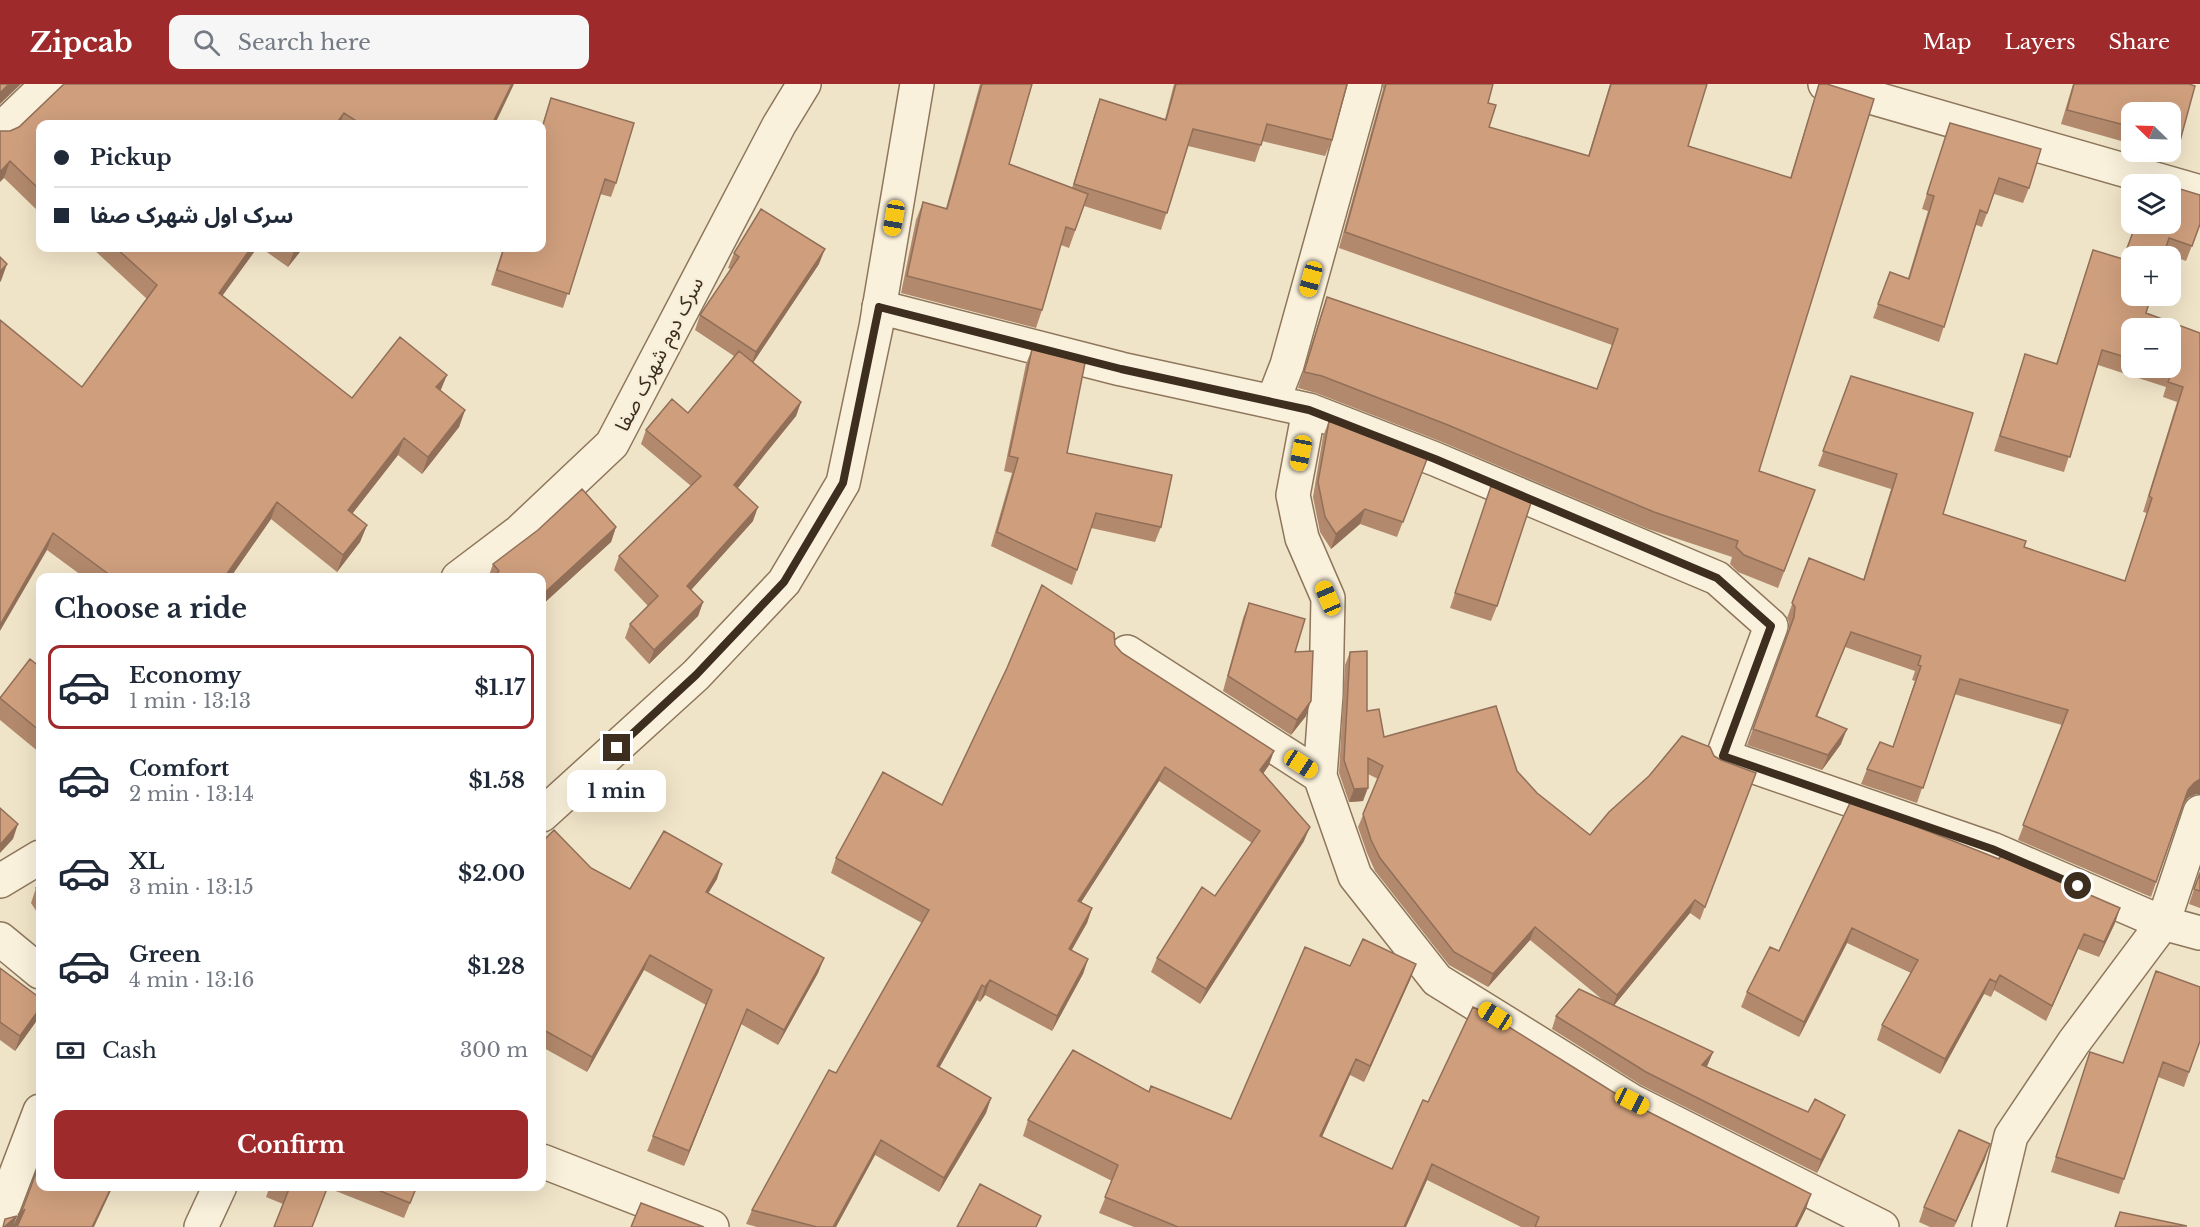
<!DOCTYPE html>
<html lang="en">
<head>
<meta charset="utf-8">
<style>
	:root { --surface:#fff; --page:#f6f6f7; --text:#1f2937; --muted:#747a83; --line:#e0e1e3; --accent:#9e2a2b }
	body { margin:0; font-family:"Libre Baskerville","Noto Sans Arabic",serif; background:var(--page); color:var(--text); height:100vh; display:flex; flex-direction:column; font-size:22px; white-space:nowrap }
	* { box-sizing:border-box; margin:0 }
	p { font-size:20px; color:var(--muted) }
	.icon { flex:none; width:33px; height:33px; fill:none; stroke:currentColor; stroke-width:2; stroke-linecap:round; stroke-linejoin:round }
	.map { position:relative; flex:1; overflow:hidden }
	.details { position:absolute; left:36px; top:489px; width:510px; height:618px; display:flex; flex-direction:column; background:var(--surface); border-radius:12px; box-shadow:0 6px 24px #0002 }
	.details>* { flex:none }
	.top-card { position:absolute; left:36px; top:36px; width:510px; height:132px; border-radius:12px; box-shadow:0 6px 24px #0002; display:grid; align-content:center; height:132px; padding:0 18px; background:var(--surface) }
	.needle { width:39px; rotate:293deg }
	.buttons { position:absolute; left:2121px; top:18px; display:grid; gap:12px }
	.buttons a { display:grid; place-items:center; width:60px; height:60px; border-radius:12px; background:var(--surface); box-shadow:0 6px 24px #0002; font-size:30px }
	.end { position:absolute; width:27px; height:27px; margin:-14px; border:8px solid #3d2e20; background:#fff; box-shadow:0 0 0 3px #fff }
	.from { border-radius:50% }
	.bubble { position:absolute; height:42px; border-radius:12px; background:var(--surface); box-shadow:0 6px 24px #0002; font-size:20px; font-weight:700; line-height:42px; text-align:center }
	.car { position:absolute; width:18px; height:36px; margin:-18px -9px; border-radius:8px; box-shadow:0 0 4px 2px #0007; background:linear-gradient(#f5c518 24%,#345 0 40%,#f5c518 0 76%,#345 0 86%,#f5c518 0) }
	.top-card b { display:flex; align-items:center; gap:21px; height:57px; font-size:22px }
	.top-card b+b { border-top:2px solid var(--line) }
	.top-card i { width:15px; height:15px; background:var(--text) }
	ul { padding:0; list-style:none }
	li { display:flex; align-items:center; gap:18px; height:84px; margin:0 12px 9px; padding:0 6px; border:3px solid transparent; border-radius:12px }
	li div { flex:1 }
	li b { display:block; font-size:22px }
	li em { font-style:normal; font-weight:700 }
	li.on { border-color:var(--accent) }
	li>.icon { width:54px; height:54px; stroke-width:1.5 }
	h2 { padding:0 18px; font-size:27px; line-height:72px }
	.pay { display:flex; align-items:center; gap:15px; height:66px; padding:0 18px; font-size:22px }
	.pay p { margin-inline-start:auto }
	.primary-button { display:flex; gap:12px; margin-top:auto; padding:12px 18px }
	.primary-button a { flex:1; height:69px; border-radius:12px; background:var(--accent); color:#fff; font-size:24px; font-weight:700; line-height:69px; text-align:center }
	header { display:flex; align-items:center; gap:36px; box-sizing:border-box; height:84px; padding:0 30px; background:var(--accent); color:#fff }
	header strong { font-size:28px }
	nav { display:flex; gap:33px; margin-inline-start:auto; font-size:21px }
	.search { width:420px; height:54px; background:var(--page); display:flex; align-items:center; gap:15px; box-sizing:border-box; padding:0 21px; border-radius:12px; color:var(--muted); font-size:22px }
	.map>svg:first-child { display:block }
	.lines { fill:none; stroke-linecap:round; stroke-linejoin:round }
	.minor-casing { stroke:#8d765c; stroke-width:36 }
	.tertiary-casing { stroke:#8d765c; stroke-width:36 }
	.minor { stroke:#faf1dc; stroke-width:33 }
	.tertiary { stroke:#faf1dc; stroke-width:33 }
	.wall { fill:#b2896c; fill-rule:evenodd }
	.shaded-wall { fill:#916f58 }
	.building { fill:#cf9f7d; stroke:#916f58; stroke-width:1.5 }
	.route { stroke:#3d2e20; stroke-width:8 }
	.labels { text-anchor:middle; stroke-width:4.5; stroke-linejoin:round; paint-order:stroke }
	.street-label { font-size:20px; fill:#3d2e20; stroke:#f7eed8 }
</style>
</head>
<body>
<header>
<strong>Zipcab</strong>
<div class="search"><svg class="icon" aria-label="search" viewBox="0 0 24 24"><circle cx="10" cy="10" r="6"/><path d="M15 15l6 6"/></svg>Search here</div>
<nav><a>Map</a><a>Layers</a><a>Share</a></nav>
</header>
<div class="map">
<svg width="2200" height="1143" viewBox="0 0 2200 1143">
	<rect width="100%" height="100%" fill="#f0e4c8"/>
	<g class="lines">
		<g class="minor-casing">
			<path id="minor" d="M1825,0L2200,108
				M0,46L48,0
				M879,223L1121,285L1309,326L1435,375L1717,494L1771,542L1723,672L1992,765L2163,839L2200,849
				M1273,317L1287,281L1365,0
				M1309,326L1293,411L1302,454L1328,514L1326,611L1320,692L1355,792L1437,896L1632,1017L1882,1143
				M1127,568L1320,692
				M542,1077L712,1143
				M0,1132L40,1027
				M1989,1143L2011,1052L2074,958L2163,839L2200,728"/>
		</g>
		<g class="tertiary-casing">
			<path id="tertiary" d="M458,494L520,447L612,360L779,41L804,0
				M542,731L696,591L784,498L843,399L876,243L917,0
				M0,797L40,773
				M0,855L40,888
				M201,1143L220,1102"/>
		</g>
		<use href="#minor" class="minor"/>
		<use href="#tertiary" class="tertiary"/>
	</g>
	<path class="wall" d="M64,0L495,40H40V127L39,128L4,94L10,47L19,43Z
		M980,0H1032L1009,80L1072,104L1094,32L1100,15L1165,35L1174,0H1347L1332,56L1325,72L1262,57L1255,78L1188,62L1161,146L1084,122L1069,164L1061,161L1042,226L1036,244L901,209L916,136L923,118L946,124Z
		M1383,0H1493L1488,19L1489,43L1588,72L1610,0H1707L1688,62L1790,94L1819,0L1759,387L1815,406L1778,504L1738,488L1730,480L1732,473L1648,445L1442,358L1316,309L1298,304L1321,230L1327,213L1597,305L1612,261L1339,164L1383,5Z
		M2073,0H2189L2180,57L2174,72L2159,68H2170V28H2132V60L2061,40Z
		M551,14L616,99L611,113L600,110L563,224L491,201L503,164H542V42Z
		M1950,39L2029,104L2023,119L1994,110L1982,143L1976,141L1939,258L1873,234L1890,188L1908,194L1928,127L1922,125Z
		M2136,140L2200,141L2186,177L2164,169L2146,229L2200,249L2196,710L2188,714L2183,721L2151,813L2018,756L2062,641L1954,610L1917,719L1861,700L1867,685L1893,663L1915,597L1912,596L1915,587L1845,563L1817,633L1841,660L1822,686L1747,661L1789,548V538L1787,534L1809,474L1863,496L1891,405L1818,382L1851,292L1943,430L2024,463L2125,497L2147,429L2143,428L2177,318L2163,313L2166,303L2098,281L2064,388L1994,367L2025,270L2056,280L2093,166L2123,175ZM2132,244L2170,284H2132Z
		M92,164H257L222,212L352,314L441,307L465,326L459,343L422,390L398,371L352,429L367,441L360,458L337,488L271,435L230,494H85L47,466L82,303L147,215Z
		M261,164H303L288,183Z
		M734,169L819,180L753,279L801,318L796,332L737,404L753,437L691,506L703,518L698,532L649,580L625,554L630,540L648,522L614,486L619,472L691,402L641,360L646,346L688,329L734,272L695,246L700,231L731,185L728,184Z
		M1032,265L1067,369L1161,443L1155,458L1091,444L1072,501L991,462L1012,389L1004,387L1026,280Z
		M1329,337L1427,375L1397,453L1360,440L1331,465L1320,448L1313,413L1323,352Z
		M1491,402L1497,522L1491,537L1450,524Z
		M616,443L611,458L542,521V494H488L493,480Z
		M1249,519L1295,568L1306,632L1291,651L1223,607L1243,534Z
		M1115,561L1122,569L1269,681L1263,690L1304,757L1200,920L1151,888L1157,874L1215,812L1252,759L1159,697L1081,818L1092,824L1087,839L1071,866L1088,875L1083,890L1052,947L985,911L980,918L977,916L939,984L991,1014L986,1029L939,1108L875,1071L836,1143H757L746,1140L752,1126L836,989L922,839L831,789L836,774L942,721Z
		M1350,568L1367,627L1384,653L1517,687L1537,709L1590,751L1714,672L1721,676L1756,689L1700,836L1690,829L1614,921L1713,968L1708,980L1707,983L1808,1028L1845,1031L1840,1043L1817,1089L1641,1001L1552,945L1556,932L1603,916L1530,856L1488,903L1449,881L1375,787L1367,769L1358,743L1378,695L1368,690L1363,717L1349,718L1339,689L1345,581Z
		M40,583V669L0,636V613Z
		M1850,719L2120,824L2115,839L2099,873L2078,865L2046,937L1994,906L1991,913L1984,910L1940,990L1877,956L1882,941L1911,889L1847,859L1799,953L1741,923L1747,908L1779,867Z
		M542,758L630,805L717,795L708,809L824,874L818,889L778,961L741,940L684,1082L647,1067L706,921L644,886L587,988L542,963Z
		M2200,787V824L2189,820Z
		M40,801V833L31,819L36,804Z
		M1416,880L1410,896L1364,998L1350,991L1322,1053L1392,1085L1428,1018H1629L1806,1125L1797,1143H1521L1427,1096L1406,1143H1134L1099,1129L1112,1097L1023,1052L1028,1036L1149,1008L1231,1035L1350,882Z
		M0,884L40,914V932L15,967L0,956Z
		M2200,957L2184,1003L2158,993L2119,1110L2051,1088L2090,968L2123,979Z
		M1985,1075L1954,1143H1930L1919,1138L1924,1123Z
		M270,1102H417L404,1134L328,1104L283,1120L266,1113Z"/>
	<path class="shaded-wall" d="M9,0H21L0,20V9Z
		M512,0H514L495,40H492Z
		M344,29L340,40H336Z
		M10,77L4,94L0,98V88Z
		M251,164H257L212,226L219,209Z
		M297,164H303L288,183L294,167Z
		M825,165L819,180L750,283L756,268Z
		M7,180L1,197L0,198V188Z
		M447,291L440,308L436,303Z
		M801,318L796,332L729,415L734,401Z
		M465,326L459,343L422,390L428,373Z
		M404,354L398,371L342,443L348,426Z
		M277,418L271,435L230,494H224Z
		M758,423L753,437L682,516L687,502Z
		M1365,425L1360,440L1331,465L1336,450Z
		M367,441L360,458L337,488L343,471Z
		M616,443L611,458L542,521V511Z
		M53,449L47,466L0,547V541Z
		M703,518L698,532L649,580L654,566Z
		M1851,548L1845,563L1811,647L1816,632Z
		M1311,617L1306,632L1291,651L1297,636Z
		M1847,645L1841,660L1822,686L1828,671Z
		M1274,667L1269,681L1255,701L1260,686Z
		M1165,683L1159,697L1073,831L1078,817Z
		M2200,695V710H2196L2188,714L2182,722L2188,706L2194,699Z
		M1368,704L1363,717L1349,718L1354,705Z
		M18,740L13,755L0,769V761Z
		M1310,743L1304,757L1200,920L1206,905Z
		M722,780L717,795L700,823L706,808Z
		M1695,816L1690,829L1612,924L1617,911Z
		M1092,824L1087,839L1064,880L1069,865Z
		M2120,824L2115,839L2099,873L2104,858Z
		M1535,843L1530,856L1488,903L1493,890Z
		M1852,844L1847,859L1799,953L1804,938Z
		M2084,850L2078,865L2046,937L2052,922Z
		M650,871L644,886L587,988L592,973Z
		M824,874L818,889L778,961L784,946Z
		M1088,875L1083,890L1052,947L1057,932Z
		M1416,880L1410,896L1364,998L1370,982Z
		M2000,891L1994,906L1991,913L1996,898Z
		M1990,895L1984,910L1940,990L1945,975Z
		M990,896L985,911L980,918L985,903Z
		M982,901L977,916L932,997L937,982Z
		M40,924V932L15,967L20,952Z
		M747,925L741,940L684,1082L689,1067Z
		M1713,968L1708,980L1698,993L1702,981Z
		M1356,975L1350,991L1315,1068L1320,1052Z
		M991,1014L986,1029L939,1108L944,1094Z
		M1845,1031L1840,1043L1817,1089L1821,1076Z
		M881,1056L875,1071L836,1143H833Z
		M1990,1060L1985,1075L1954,1143L1956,1137Z
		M1432,1080L1427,1096L1406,1143H1404Z
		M112,1102H113L94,1143H92Z
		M1811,1110L1806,1125L1797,1143H1795Z
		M25,1125L20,1139L16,1143H13L18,1131Z
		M17,1132L13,1143H4Z"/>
	<path class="building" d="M0,0H9L0,9Z
		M64,0H512L492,40H361L344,29L336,40H40V106L10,77L0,88V47H10L19,43Z
		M982,0H1032L1009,80L1088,110L1075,146L1066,143L1042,226L907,192L923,118L947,125Z
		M1176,0H1347L1332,56L1267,40L1261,61L1193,45L1167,129L1074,100L1100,15L1166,36Z
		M1386,0H1493L1488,19L1496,21L1489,43L1589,72L1611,0H1707L1688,62L1791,94L1819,0H1827L1874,15L1759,387L1815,406L1784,487L1744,471L1736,463L1738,457L1654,428L1448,341L1322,292L1304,288L1327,213L1597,305L1618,245L1345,148Z
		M2074,0H2189L2195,2L2180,57L2170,54V28H2132V43L2067,26Z
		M551,14L634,39L616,99L605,95L569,210L497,186L504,164H542V44Z
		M1950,39L2041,65L2029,104L1999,94L1987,129L1980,126L1944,243L1878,220L1890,188L1909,195L1934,112L1927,110Z
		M2152,97L2164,100H2151Z
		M2170,102L2200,111V140L2192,162L2169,154L2163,172H2132V212H2151L2146,229L2200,249V695L2194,699L2188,706L2156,798L2023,741L2068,626L1960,595L1923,704L1867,685L1880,658L1893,663L1921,582L1918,581L1921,572L1851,548L1816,632L1847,645L1828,671L1753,645L1794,533L1795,523L1792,519L1809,474L1864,496L1897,390L1823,367L1851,292L1973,329L1943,430L2026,457L2024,463L2125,497L2152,414L2149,412L2183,303L2168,298L2172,288L2158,284H2170V244H2132V275L2102,266L2070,373L2000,352L2025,270L2057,280L2093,166L2123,175L2136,140H2170Z
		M761,125L825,165L756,268L700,231L739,173L734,169Z
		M116,164H251L219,209L352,314L400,253L447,291L436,303L465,326L428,373L404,354L348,426L367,441L343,471L277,418L224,494H114L53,449L0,541V236L82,303L157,201Z
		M0,173L7,180L0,188Z
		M1032,265L1085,279L1067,369L1172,391L1161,443L1096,429L1077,486L997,448L1018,374L1009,372Z
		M739,267L801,318L734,401L758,423L687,502L703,518L654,566L630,540L658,512L619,472L701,392L646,346L672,315L688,329Z
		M1329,337L1427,375L1403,438L1365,425L1336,450L1325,433L1318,398Z
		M1491,402L1531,419L1497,522L1455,509Z
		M582,405L616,443L542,511V494H492L499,487L493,480L538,446Z
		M1042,501L1114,549L1115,561L1122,569L1274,667L1260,686L1310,743L1206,905L1157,874L1202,803L1215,812L1260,747L1165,683L1078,817L1092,824L1069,865L1088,875L1057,932L990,896L985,903L982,901L937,982L991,1014L944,1094L881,1056L833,1143H817L752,1126L829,986L836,989L929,826L836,774L883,688L942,721L1007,584Z
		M1249,519L1305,535L1295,568L1313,567L1311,617L1297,636L1228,592Z
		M1367,567V627L1379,625L1384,653L1496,622L1517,687L1537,709L1590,751L1609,728L1649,692L1682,652L1710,663L1714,672L1721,676L1756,689L1705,823L1695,816L1617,911L1535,843L1493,890L1454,868L1380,774L1371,756L1363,730L1383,682L1368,674V704L1354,705L1344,676L1350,568Z
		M30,575L40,583V647L0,614Z
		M1850,719L1910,740L1999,775L2000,772L2120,824L2104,858L2084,850L2052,922L2000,891L1996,898L1990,895L1945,975L1882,941L1918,876L1852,844L1804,938L1747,908L1770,863L1779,867Z
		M0,724L18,740L0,761Z
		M554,746L591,784L630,805L664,747L722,780L706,808L824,874L784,946L747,925L689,1067L653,1052L712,906L650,871L592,973L542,945V758Z
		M2200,789V807L2194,805Z
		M40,801V810L36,804Z
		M1363,855L1416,880L1370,982L1356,975L1320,1052L1392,1085L1423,1016L1428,1018L1473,923L1488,930L1629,1018L1811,1110L1795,1143H1535L1539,1133L1432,1080L1404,1143H1178L1105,1113L1118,1081L1028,1036L1073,966L1149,1008L1151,1002L1231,1035L1305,863L1350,882Z
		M0,884L40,914V924L20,952L0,938Z
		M2156,887L2200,903V957L2189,988L2163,978L2124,1095L2056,1073L2090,968L2123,979Z
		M1579,905L1713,968L1702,981L1808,1028L1815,1015L1845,1031L1821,1076L1646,988L1556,932Z
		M1959,1046L1990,1060L1956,1137L1924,1123Z
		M40,1078V1102H112L92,1143H17L25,1125L18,1131L23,1124Z
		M980,1100L1041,1132L1036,1143H957Z
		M282,1102H328L312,1143H274L289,1105Z
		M368,1102H417L410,1119Z
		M641,1119L704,1143H631Z
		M2120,1128L2187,1142L2115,1143Z
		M17,1132L4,1143H3L5,1135Z"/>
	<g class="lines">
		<path class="route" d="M617,664L696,591L784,498L843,399L879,223L1121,285L1309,326L1435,375L1717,494L1771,542L1723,672L1992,765L2078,802"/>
	</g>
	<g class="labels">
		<g class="street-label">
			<text transform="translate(659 270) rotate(-63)" y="7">سرک دوم شهرک صفا</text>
		</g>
	</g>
</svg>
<div class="buttons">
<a><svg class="needle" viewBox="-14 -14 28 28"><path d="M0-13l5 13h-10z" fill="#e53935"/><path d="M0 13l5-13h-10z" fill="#747a83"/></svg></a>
<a><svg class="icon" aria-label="layers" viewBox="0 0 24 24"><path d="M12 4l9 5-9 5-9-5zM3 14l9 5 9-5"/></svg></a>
<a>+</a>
<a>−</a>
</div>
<i class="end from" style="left:2078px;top:802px"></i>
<i class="end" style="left:617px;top:664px"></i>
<div class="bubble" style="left:567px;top:686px;width:99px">1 min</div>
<i class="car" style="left:894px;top:134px;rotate:190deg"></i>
<i class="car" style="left:1311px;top:195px;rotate:195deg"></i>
<i class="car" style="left:1301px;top:369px;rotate:191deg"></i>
<i class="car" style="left:1328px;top:514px;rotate:337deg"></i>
<i class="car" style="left:1301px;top:680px;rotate:123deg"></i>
<i class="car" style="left:1495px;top:932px;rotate:302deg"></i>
<i class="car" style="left:1632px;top:1017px;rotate:117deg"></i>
<div class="top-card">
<b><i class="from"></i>Pickup</b>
<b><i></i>سرک اول شهرک صفا</b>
</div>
<section class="details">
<h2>Choose a ride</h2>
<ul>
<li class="on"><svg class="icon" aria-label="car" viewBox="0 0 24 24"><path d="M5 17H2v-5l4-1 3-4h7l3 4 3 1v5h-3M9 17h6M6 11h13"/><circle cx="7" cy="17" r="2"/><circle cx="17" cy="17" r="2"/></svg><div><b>Economy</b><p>1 min · 13:13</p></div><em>$1.17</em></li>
<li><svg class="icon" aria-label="car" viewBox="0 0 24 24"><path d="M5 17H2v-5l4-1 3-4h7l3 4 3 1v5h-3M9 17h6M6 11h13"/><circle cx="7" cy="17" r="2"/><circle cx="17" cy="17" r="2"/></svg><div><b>Comfort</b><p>2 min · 13:14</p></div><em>$1.58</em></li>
<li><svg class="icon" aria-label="car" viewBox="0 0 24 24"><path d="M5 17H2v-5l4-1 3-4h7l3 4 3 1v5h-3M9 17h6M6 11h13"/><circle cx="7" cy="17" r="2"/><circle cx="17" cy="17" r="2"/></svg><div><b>XL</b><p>3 min · 13:15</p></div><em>$2.00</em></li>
<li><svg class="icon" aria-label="car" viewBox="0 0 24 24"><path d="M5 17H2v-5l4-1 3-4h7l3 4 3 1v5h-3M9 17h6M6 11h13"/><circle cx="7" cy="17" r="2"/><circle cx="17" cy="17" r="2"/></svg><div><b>Green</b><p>4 min · 13:16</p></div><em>$1.28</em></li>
</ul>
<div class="pay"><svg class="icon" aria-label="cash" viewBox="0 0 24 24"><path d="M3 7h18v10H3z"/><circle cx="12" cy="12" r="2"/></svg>Cash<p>300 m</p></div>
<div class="primary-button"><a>Confirm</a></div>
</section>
</div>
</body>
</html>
